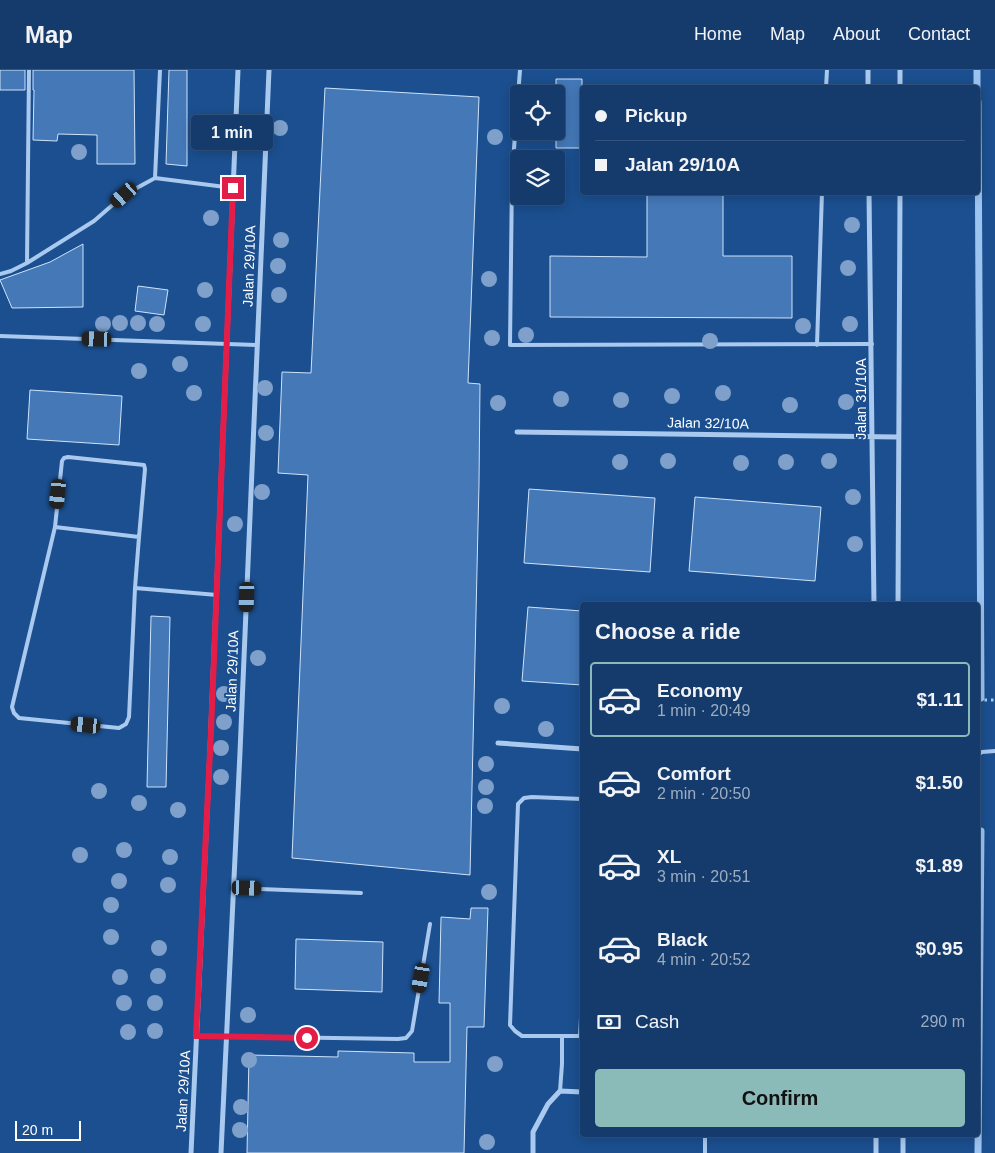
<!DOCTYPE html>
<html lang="en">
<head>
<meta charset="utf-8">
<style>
	:root { --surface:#143b6b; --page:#214673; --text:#f1f3f6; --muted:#9dadc1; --line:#33557e; --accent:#8bbbb9 }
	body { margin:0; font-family:Helvetica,sans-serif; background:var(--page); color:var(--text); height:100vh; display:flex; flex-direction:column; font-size:19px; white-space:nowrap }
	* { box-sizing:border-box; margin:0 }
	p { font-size:16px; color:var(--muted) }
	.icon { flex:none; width:28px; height:28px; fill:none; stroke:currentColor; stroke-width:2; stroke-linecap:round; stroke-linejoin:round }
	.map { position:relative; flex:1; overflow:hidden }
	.drawer { position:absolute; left:580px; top:532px; width:400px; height:535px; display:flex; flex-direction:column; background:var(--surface); border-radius:5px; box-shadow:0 2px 12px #0003,0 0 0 1px var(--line) }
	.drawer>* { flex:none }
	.top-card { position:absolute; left:580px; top:15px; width:400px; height:110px; border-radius:5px; box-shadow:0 2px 12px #0003,0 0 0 1px var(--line); display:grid; align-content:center; height:110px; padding:0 15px; background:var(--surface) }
	.tools { position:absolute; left:510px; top:15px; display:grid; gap:10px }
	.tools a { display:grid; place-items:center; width:55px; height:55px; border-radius:5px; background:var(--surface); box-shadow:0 2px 12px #0003,0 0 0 1px var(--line); font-size:25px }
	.scale { position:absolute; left:15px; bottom:12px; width:66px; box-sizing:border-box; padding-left:5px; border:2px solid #fff; border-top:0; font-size:14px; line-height:18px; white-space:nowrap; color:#fff; -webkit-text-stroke:4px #1b4f8f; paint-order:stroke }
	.end { position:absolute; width:22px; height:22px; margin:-11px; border:6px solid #e11d48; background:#fff; box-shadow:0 0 0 2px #fff }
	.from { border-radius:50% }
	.bubble { position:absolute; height:35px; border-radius:5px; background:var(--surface); box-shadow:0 2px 12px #0003,0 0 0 1px var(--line); font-size:16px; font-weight:800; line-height:35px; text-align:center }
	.car { position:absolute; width:15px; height:30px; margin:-15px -8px; border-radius:6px; box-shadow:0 0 4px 1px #0007; background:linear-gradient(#222 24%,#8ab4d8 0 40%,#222 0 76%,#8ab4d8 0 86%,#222 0) }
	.top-card b { display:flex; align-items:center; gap:18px; height:48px; font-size:19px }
	.top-card b+b { border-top:1px solid var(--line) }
	.top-card i { width:12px; height:12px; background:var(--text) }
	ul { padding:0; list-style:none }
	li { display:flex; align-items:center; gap:15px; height:75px; margin:0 10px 8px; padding:0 5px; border:2px solid transparent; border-radius:5px }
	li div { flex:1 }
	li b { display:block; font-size:19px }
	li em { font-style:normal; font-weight:800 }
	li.current { border-color:var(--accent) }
	li>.icon { width:45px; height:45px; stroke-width:1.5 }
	h2 { padding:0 15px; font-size:22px; line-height:60px }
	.pay { display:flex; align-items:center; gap:12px; height:55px; padding:0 15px; font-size:19px }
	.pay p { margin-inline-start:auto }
	.button { display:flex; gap:10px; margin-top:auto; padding:10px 15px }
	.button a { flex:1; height:58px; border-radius:5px; background:var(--accent); color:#111; font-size:20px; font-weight:800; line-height:58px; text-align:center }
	header { display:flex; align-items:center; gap:30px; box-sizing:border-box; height:70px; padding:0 25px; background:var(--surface); border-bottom:1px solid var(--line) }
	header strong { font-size:24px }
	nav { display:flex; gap:28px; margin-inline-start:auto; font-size:18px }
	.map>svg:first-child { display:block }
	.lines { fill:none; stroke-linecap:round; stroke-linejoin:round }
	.stream { stroke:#9cc4f0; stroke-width:7 }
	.building { fill:#4478b7; stroke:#cfe3fa }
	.path { stroke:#a9c9ee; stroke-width:3; stroke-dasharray:2.5 4; stroke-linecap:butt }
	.lane { stroke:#a9c9ee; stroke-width:4 }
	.street { stroke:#a9c9ee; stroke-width:5 }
	.tree { fill:#7ea0ca }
	.route { stroke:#e11d48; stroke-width:6 }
	.labels { text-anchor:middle; stroke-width:4; stroke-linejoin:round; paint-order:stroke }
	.street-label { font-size:14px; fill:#fff; stroke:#1b4f8f }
</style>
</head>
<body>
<header>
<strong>Map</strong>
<nav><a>Home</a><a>Map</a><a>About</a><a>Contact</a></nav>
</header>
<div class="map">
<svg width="995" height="1083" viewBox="0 0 995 1083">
	<rect width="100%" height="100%" fill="#1b4f8f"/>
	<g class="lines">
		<path class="stream" d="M977,0V18
			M978,32L981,628
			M978,1083L981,761"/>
	</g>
	<path class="building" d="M0,0H25V20H0Z
		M33,0H134L135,94H97V65L58,64L57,71L33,70L34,20H33Z
		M169,0H187V96L166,94Z
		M556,9H582V78H556Z
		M325,18L479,27L468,313L480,314L479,413L470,805L292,788L308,405L278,403L282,302L311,303Z
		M647,122H723V186H792V248L550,247V186L647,187Z
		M83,174V237L12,238L0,210L50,192Z
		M138,216L168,220L164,245L135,241Z
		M30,320L122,326L119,375L27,369Z
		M529,419L655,428L650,502L524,493Z
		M695,427L821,437L815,511L689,501Z
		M528,537L582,541V615L522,611Z
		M151,546L170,547L166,717H147Z
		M471,838H488L484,957H467L464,1083H247L249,985L338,987V981L414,983V992H450V933H439L441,847L470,849Z
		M296,869L383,872L382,922L295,919Z"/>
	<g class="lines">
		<path class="path" d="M978,630H995"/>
		<path class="lane" d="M520,0L512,105L510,275L872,274
			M826,18L827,0
			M155,108L160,0
			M27,193L29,0
			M0,204L11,201L27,193L94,151L124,125L155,108L233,118
			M0,266L257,275
			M817,275L822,122
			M55,457L139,467
			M135,518L139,467L145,399L144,395L68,387L64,388L62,391L55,457L12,637L14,643L19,648L119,658L126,654L129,647L135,518L217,525
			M978,685L982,682L995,681
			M582,729L532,727L524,728L518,734L510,955L515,961L522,966H582
			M234,818L361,823
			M196,966L398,969L406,968L412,961L430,854
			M580,966L582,929
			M560,1021L562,994V966
			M705,1083V1065"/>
		<path class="street" d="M868,0V18
			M900,18V0
			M869,122L874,535
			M517,362L898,367
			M898,535L900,122
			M498,673L582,679
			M876,1065V1083
			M903,1065V1083
			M191,1083L210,680L238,0
			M221,1083L240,682L269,0
			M533,1083V1062L548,1034L560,1021L582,1022"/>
	</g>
	<g class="tree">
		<circle cx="280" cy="58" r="8"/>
		<circle cx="495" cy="67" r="8"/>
		<circle cx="79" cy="82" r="8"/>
		<circle cx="211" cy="148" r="8"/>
		<circle cx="852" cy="155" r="8"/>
		<circle cx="281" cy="170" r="8"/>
		<circle cx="278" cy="196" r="8"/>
		<circle cx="848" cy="198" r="8"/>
		<circle cx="489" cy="209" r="8"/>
		<circle cx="205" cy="220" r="8"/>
		<circle cx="279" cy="225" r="8"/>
		<circle cx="120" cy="253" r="8"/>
		<circle cx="138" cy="253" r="8"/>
		<circle cx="103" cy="254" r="8"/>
		<circle cx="157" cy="254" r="8"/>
		<circle cx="203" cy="254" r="8"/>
		<circle cx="850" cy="254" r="8"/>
		<circle cx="803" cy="256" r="8"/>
		<circle cx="526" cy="265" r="8"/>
		<circle cx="492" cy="268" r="8"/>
		<circle cx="710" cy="271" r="8"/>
		<circle cx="180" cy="294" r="8"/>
		<circle cx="139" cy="301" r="8"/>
		<circle cx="265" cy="318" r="8"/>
		<circle cx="194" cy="323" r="8"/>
		<circle cx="723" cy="323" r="8"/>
		<circle cx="672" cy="326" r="8"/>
		<circle cx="561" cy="329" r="8"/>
		<circle cx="621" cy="330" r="8"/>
		<circle cx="846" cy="332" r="8"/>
		<circle cx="498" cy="333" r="8"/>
		<circle cx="790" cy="335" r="8"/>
		<circle cx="266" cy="363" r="8"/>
		<circle cx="668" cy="391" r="8"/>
		<circle cx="829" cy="391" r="8"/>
		<circle cx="620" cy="392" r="8"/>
		<circle cx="786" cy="392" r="8"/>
		<circle cx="741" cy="393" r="8"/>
		<circle cx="262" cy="422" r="8"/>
		<circle cx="853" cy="427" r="8"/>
		<circle cx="235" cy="454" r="8"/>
		<circle cx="855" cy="474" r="8"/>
		<circle cx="258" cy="588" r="8"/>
		<circle cx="224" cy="624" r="8"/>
		<circle cx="502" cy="636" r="8"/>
		<circle cx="224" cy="652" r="8"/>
		<circle cx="546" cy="659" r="8"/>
		<circle cx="221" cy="678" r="8"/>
		<circle cx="486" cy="694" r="8"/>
		<circle cx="221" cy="707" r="8"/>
		<circle cx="486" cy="717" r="8"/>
		<circle cx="99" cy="721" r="8"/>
		<circle cx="139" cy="733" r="8"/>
		<circle cx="485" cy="736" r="8"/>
		<circle cx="178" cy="740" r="8"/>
		<circle cx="124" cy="780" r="8"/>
		<circle cx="80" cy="785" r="8"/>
		<circle cx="170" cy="787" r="8"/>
		<circle cx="119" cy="811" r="8"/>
		<circle cx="168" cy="815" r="8"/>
		<circle cx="489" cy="822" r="8"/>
		<circle cx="111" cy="835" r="8"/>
		<circle cx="111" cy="867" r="8"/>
		<circle cx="159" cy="878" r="8"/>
		<circle cx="158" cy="906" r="8"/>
		<circle cx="120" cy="907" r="8"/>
		<circle cx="124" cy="933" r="8"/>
		<circle cx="155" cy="933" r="8"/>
		<circle cx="248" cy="945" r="8"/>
		<circle cx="155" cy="961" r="8"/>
		<circle cx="128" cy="962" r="8"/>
		<circle cx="249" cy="990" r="8"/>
		<circle cx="495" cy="994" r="8"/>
		<circle cx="241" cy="1037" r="8"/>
		<circle cx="240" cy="1060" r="8"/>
		<circle cx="487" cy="1072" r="8"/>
	</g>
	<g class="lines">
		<path class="route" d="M233,118L211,661L196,966L307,968"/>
	</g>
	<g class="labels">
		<g class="street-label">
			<text transform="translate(249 196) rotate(-88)" y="5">Jalan 29/10A</text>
			<text transform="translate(861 329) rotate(-90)" y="5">Jalan 31/10A</text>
			<text transform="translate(708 353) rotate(1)" y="5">Jalan 32/10A</text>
			<text transform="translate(232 601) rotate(-88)" y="5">Jalan 29/10A</text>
			<text transform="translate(183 1021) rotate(-87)" y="5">Jalan 29/10A</text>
		</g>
	</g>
</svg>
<div class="tools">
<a><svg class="icon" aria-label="locate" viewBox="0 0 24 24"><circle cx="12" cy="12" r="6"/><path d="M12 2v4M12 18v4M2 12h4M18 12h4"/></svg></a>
<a><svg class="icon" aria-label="layers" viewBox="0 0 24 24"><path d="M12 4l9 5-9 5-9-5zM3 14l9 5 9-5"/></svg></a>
</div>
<div class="scale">20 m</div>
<i class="end from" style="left:307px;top:968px"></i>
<i class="end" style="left:233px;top:118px"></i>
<div class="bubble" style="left:191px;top:45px;width:82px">1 min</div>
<i class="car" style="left:124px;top:125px;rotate:229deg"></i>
<i class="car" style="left:97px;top:269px;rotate:272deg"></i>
<i class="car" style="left:58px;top:424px;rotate:186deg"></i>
<i class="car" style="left:247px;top:527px;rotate:182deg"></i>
<i class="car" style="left:86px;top:655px;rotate:276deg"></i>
<i class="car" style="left:247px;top:818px;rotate:92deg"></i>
<i class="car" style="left:421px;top:908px;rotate:190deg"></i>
<div class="top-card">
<b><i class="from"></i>Pickup</b>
<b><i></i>Jalan 29/10A</b>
</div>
<section class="drawer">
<h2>Choose a ride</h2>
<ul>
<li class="current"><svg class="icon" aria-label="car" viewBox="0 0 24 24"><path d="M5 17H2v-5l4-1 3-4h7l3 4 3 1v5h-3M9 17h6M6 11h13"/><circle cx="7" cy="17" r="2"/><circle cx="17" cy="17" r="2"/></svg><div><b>Economy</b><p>1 min · 20:49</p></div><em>$1.11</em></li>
<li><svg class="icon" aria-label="car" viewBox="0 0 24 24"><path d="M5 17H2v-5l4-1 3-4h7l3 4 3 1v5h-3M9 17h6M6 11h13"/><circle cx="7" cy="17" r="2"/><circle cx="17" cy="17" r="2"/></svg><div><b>Comfort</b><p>2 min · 20:50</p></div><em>$1.50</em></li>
<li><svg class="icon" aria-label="car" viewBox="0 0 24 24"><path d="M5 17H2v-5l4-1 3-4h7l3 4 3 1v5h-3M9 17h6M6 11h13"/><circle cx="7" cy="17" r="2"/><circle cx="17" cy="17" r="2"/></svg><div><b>XL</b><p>3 min · 20:51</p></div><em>$1.89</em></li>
<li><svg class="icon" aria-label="car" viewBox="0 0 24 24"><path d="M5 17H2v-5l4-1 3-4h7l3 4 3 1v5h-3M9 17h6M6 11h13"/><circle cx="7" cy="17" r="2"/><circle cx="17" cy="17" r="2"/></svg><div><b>Black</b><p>4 min · 20:52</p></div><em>$0.95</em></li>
</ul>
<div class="pay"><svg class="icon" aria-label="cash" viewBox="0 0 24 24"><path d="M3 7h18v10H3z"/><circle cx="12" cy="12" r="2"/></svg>Cash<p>290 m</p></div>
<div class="button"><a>Confirm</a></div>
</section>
</div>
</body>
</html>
